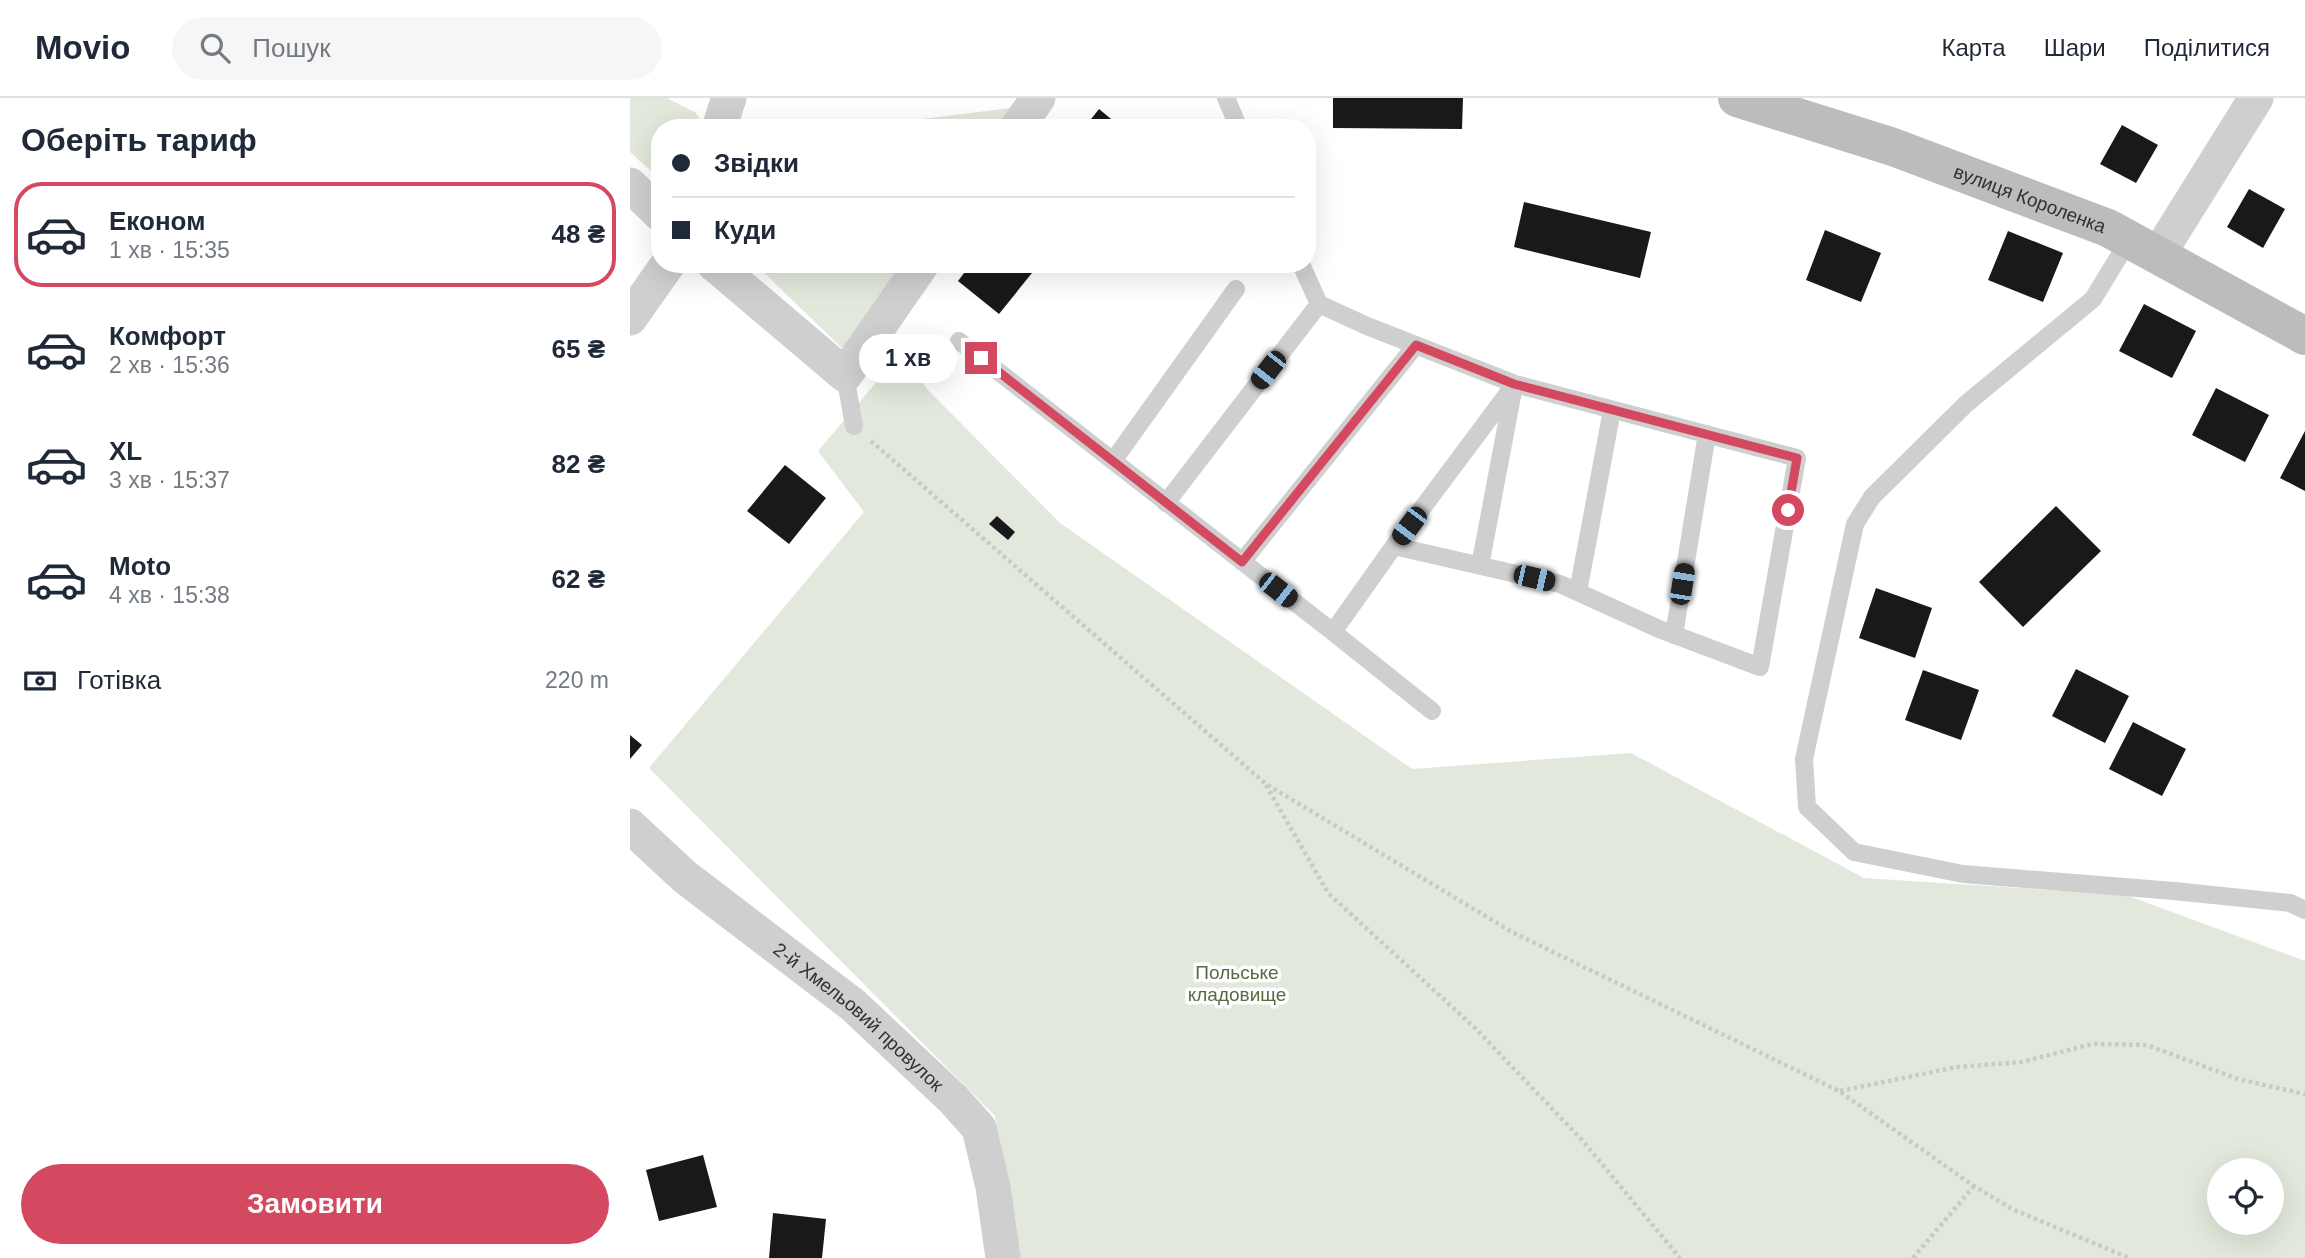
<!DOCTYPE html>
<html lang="uk">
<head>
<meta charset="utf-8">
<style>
	:root { --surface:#fff; --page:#f6f6f7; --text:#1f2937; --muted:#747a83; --line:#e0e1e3; --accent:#d44960 }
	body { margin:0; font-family:Helvetica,sans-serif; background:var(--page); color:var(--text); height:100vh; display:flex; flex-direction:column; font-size:26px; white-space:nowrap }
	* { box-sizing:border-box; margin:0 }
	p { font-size:23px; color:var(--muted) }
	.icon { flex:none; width:38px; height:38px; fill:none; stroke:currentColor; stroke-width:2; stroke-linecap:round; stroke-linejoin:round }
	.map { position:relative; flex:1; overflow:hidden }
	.drawer { display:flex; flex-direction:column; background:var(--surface); width:630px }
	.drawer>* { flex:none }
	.guide { position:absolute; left:21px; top:21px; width:665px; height:154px; border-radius:28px; box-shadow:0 7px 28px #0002; display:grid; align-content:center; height:154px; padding:0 21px; background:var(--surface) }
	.buttons { position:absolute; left:1577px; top:1060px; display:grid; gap:14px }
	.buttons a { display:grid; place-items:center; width:77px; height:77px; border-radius:50%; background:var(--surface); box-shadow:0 7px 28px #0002; font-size:35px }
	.end { position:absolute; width:32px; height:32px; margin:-16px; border:9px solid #d44960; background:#fff; box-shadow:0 0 0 4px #fff }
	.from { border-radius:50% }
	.bubble { position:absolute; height:49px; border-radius:24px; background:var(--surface); box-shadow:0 7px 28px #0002; font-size:23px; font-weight:800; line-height:49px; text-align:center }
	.car { position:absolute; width:21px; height:42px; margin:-21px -10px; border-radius:9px; box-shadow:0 0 5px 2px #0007; background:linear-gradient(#222 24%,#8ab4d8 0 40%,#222 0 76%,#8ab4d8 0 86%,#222 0) }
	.guide b { display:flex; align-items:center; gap:24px; height:66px; font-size:26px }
	.guide b+b { border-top:2px solid var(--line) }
	.guide i { width:18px; height:18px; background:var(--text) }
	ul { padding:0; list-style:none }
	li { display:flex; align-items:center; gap:21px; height:105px; margin:0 14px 10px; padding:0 7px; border:4px solid transparent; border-radius:28px }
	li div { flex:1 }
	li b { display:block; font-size:26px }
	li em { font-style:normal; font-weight:800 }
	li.on { border-color:var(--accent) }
	li>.icon { width:63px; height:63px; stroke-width:1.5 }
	h2 { padding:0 21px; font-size:32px; line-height:84px }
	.pay { display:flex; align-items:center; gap:18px; height:77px; padding:0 21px; font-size:26px }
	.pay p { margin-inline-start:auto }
	.action { display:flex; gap:14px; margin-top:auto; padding:14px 21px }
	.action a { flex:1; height:80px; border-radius:42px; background:var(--accent); color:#fff; font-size:28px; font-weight:800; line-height:80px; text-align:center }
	header { display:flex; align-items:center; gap:42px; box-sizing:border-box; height:98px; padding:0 35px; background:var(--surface); border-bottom:2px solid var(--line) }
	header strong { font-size:33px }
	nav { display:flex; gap:38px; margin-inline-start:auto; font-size:24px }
	.search { width:490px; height:63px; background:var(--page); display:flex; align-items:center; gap:18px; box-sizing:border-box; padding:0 24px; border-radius:38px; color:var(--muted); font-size:26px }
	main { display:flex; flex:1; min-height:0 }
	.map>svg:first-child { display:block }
	.green { fill:#e3e8dc; fill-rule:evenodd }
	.building { fill:#191919 }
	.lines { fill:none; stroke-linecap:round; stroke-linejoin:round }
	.path { stroke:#c9c9c9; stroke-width:4.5; stroke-dasharray:3.5 3.5; stroke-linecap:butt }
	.lane { stroke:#cfcfcf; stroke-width:18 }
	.street { stroke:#cfcfcf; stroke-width:35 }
	.secondary { stroke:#bcbcbc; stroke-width:38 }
	.route { stroke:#d44960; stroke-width:9 }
	.labels { text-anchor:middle; stroke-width:7; stroke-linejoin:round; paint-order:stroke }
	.street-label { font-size:19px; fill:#323232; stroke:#fff }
	.park-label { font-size:19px; fill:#596a43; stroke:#fff }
</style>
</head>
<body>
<header>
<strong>Movio</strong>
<div class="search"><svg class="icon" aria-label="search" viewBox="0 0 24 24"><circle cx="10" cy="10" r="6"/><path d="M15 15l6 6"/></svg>Пошук</div>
<nav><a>Карта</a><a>Шари</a><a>Поділитися</a></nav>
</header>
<main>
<section class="drawer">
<h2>Оберіть тариф</h2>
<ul>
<li class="on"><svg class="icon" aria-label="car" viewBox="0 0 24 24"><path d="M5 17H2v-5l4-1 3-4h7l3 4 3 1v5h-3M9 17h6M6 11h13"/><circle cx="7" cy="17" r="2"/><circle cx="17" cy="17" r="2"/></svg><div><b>Економ</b><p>1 хв · 15:35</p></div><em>48 ₴</em></li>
<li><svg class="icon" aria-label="car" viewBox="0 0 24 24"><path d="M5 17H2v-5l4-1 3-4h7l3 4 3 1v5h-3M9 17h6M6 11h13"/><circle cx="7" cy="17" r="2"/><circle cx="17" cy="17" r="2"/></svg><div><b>Комфорт</b><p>2 хв · 15:36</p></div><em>65 ₴</em></li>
<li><svg class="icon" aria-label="car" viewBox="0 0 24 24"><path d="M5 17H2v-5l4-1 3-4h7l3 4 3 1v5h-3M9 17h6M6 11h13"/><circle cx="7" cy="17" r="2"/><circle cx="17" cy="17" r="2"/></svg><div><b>XL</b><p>3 хв · 15:37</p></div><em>82 ₴</em></li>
<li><svg class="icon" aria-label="car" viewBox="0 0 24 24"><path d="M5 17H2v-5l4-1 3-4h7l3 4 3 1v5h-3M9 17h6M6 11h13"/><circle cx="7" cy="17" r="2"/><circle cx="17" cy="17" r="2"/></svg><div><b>Moto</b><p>4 хв · 15:38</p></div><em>62 ₴</em></li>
</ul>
<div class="pay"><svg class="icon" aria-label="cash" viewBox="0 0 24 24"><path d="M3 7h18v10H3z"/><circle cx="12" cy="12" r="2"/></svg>Готівка<p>220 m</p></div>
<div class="action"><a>Замовити</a></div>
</section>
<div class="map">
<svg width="1675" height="1160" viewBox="0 0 1675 1160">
	<rect width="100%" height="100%" fill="#fff"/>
	<path class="green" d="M0,0H37L66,15L69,20L68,30H30V81L0,54Z
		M389,9L375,30H220Z
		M125,166H276L219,257Z
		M271,255L298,292L430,425L782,671L1001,655L1234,780L1496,797L1675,863V1160H384L365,1018L19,670L234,414L188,353ZM1589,1073H1642V1125H1589Z"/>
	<path class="building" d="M703,0H833L832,31L703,30Z
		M469,11L492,30H454Z
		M1492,27L1528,47L1506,85L1470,66Z
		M1619,91L1655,111L1633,150L1597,129Z
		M894,104L1021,134L1010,180L884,149Z
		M1195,132L1251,155L1231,204L1176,182Z
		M1378,133L1433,155L1413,204L1358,182Z
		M341,166H401L406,170L369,216L328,183Z
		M1514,206L1566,233L1542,280L1489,253Z
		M1586,290L1639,317L1615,364L1562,337Z
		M1675,333V393L1650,380Z
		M155,367L196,400L159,446L117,413Z
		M1426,408L1471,453L1393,529L1349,484Z
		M367,418L385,434L378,442L359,426Z
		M1246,490L1302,510L1285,560L1229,540Z
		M1446,571L1499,598L1475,645L1422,618Z
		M1293,572L1349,592L1331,642L1275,622Z
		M1503,624L1556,651L1532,698L1479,671Z
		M0,637L12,647L0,661Z
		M73,1057L87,1109L29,1123L16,1072Z
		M143,1115L196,1121L192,1160H139Z"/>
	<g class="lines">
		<path class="path" d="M241,343L636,686L882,834L1209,993L1344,1088L1382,1111L1499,1160
			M636,687L698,795L845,930L952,1042L1050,1160
			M1210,993L1327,969L1392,964L1462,946L1517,947L1608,981L1675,996
			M1283,1160L1344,1088"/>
		<path class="lane" d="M596,0L609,30
			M1499,142L1463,201L1336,306L1242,399L1225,426L1174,661L1177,709L1224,754L1333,776L1544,793L1660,805L1675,812
			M671,166L689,206L737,228L885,286L1167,360L1130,569L1029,531L930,486L764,448L885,286
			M329,243L703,534
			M215,277L224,328
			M483,363L606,191
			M536,405L689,206
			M764,448L703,534L802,613
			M612,464L786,247
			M850,468L883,293
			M948,494L982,312
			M1044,537L1077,336"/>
		<g class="street">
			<path d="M89,30L99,0"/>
			<path d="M387,30L408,0"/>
			<path d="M0,87L30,116"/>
			<path d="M1528,157L1626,0"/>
			<path d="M84,166L215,277L292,166"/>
			<path d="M0,220L38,166"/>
			<path id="s1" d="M0,728L55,779L223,907L323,1001L349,1030L363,1089L373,1160"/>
		</g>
		<path class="secondary" id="s2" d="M1107,0L1263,49L1478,130L1675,238"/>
	</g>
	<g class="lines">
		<path class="route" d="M351,260L612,464L786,247L884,286L1167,360L1158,412"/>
	</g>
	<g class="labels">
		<g class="street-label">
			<text dy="7" stroke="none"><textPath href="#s2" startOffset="310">вулиця Короленка</textPath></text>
			<text dy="7" stroke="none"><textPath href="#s1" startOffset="298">2-й Хмельовий провулок</textPath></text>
		</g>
		<g class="park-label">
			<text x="607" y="881">Польське<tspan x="607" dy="22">кладовище</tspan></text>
		</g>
	</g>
</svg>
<div class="buttons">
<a><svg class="icon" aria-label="locate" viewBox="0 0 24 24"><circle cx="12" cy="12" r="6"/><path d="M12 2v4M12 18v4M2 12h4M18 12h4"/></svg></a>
</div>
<i class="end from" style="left:1158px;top:412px"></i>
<i class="end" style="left:351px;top:260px"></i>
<div class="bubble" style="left:229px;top:236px;width:98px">1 хв</div>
<i class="car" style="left:638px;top:272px;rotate:218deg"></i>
<i class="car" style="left:779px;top:428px;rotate:217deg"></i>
<i class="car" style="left:904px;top:480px;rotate:103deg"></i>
<i class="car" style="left:1052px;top:486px;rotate:9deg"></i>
<i class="car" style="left:648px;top:492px;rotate:128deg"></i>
<div class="guide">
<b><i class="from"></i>Звідки</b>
<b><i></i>Куди</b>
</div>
</div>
</main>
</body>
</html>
